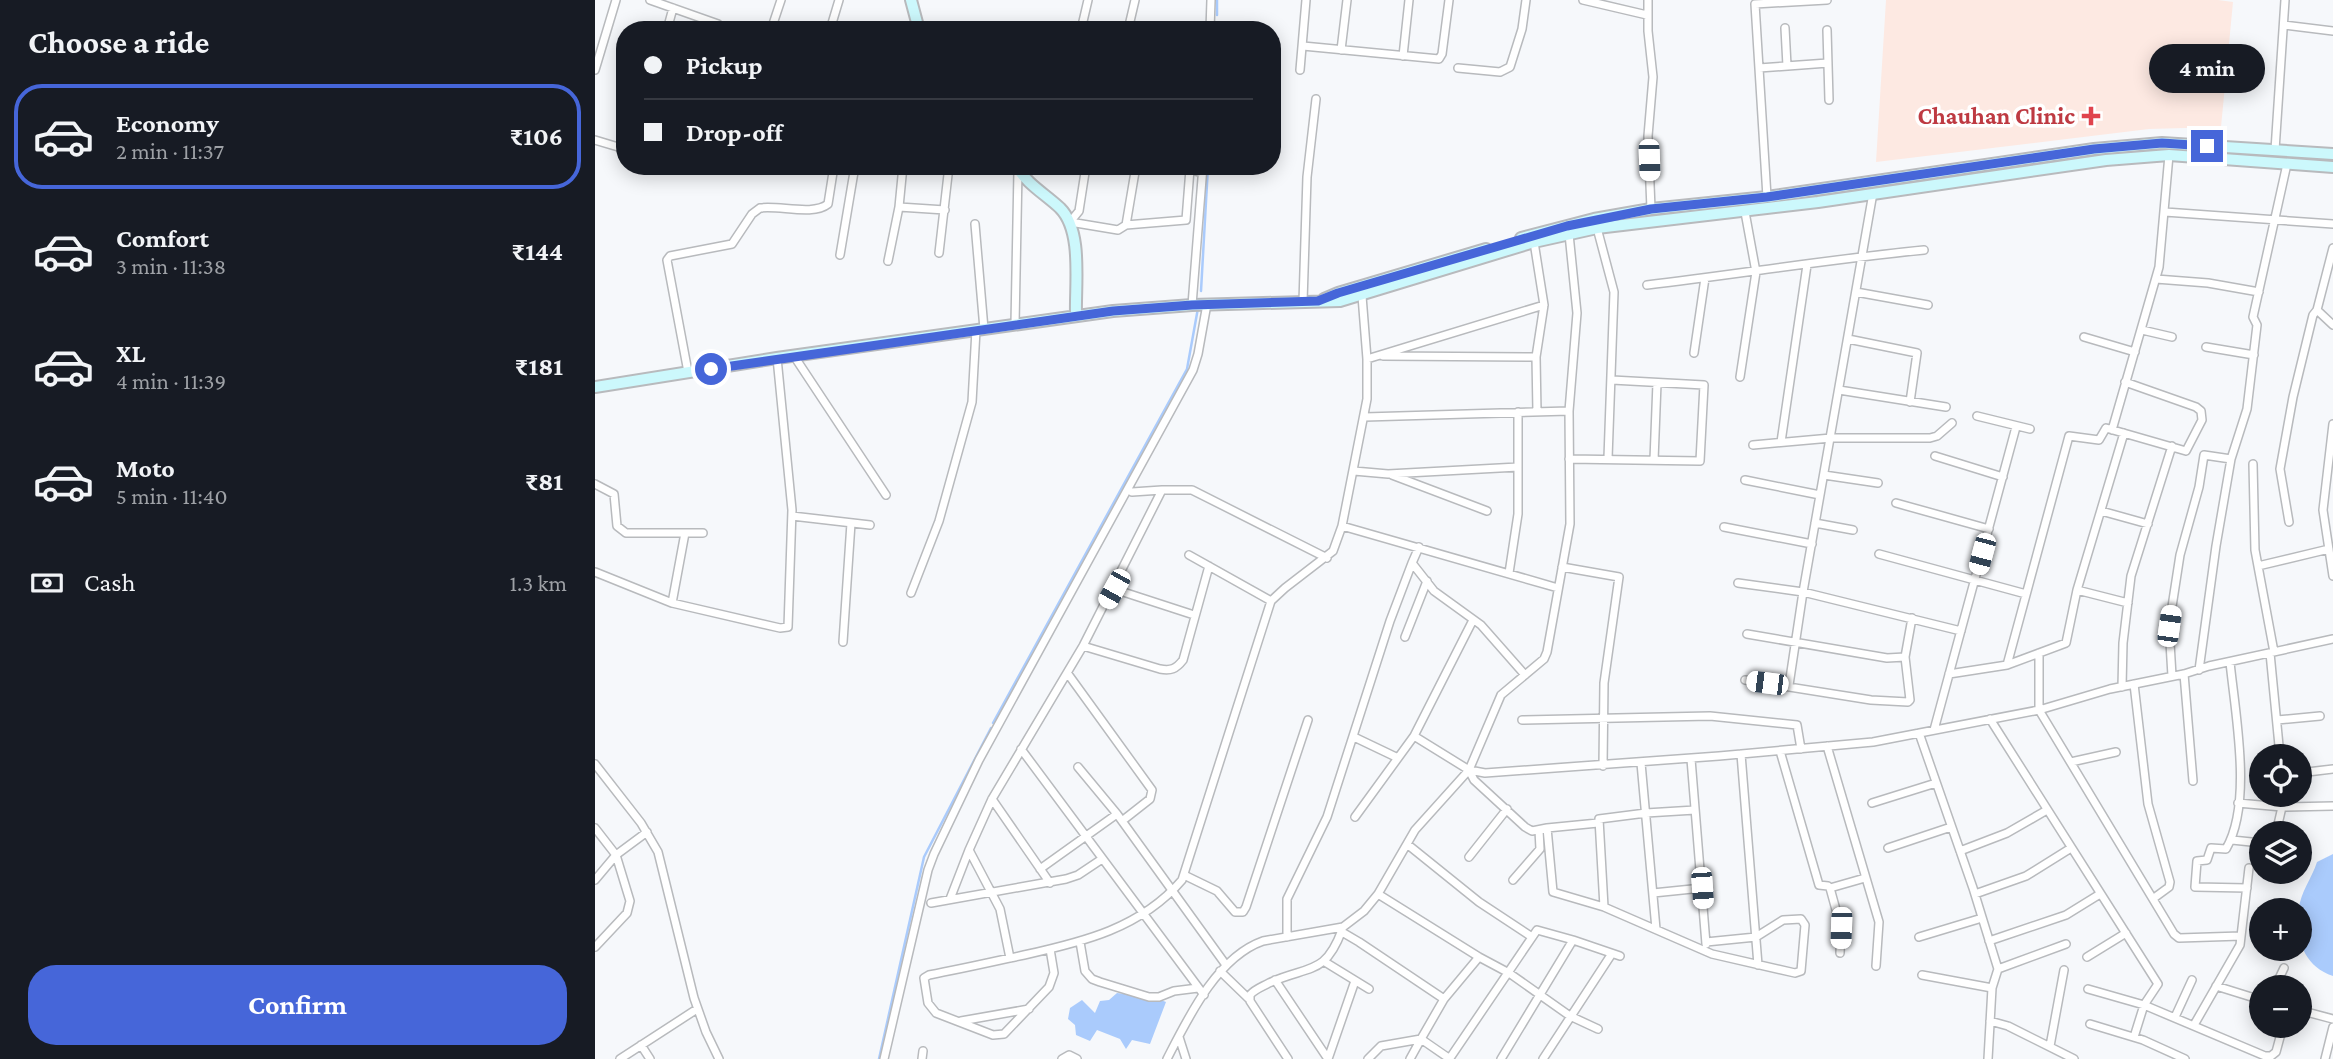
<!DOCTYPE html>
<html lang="en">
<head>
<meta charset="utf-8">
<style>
	:root { --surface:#171b24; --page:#20242c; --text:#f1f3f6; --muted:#9ea1a6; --line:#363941; --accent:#4666d9 }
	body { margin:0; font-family:"Crimson Pro",serif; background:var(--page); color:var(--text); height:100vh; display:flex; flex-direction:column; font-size:26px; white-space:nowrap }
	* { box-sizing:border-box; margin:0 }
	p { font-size:23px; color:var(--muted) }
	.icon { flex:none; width:38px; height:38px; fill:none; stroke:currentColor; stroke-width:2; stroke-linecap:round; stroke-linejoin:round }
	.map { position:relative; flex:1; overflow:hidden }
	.panel { display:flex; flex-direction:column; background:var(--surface); width:595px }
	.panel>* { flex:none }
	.guide { position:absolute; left:21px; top:21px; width:665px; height:154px; border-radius:28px; box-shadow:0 4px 18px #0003; display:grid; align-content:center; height:154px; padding:0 28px; background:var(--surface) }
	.fabs { position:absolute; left:1654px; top:744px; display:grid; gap:14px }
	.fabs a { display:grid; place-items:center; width:63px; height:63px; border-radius:50%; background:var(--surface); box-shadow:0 4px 18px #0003; font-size:35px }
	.end { position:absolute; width:32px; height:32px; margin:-16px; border:9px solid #4666d9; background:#fff; box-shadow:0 0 0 4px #fff }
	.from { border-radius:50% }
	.bubble { position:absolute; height:49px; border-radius:24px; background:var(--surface); box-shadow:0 4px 18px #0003; font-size:23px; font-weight:700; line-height:49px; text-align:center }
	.car { position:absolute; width:21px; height:42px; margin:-21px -10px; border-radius:9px; box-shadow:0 0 5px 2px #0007; background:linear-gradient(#fff 24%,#345 0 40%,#fff 0 76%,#345 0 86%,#fff 0) }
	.guide b { display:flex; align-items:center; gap:24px; height:66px; font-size:26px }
	.guide b+b { border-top:2px solid var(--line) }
	.guide i { width:18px; height:18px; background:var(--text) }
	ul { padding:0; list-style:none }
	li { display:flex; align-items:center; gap:21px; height:105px; margin:0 14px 10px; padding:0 14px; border:4px solid transparent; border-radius:28px }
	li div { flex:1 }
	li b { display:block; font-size:26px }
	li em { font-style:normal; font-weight:700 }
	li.current { border-color:var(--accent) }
	li>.icon { width:63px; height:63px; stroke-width:1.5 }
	h2 { padding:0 28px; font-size:32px; line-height:84px }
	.pay { display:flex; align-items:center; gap:18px; height:77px; padding:0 28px; font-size:26px }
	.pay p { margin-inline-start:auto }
	.cta { display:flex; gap:14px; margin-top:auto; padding:14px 28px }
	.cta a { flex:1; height:80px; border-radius:28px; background:var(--accent); color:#fff; font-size:28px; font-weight:700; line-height:80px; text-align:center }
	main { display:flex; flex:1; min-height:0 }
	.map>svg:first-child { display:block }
	.industrial { fill:#fde9e2 }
	.water { fill:#aacbfc }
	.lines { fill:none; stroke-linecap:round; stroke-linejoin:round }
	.stream { stroke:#aacbfc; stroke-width:2.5 }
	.street-casing { stroke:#b8babd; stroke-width:10 }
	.secondary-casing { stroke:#b8babd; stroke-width:14 }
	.street { stroke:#fff; stroke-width:7 }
	.secondary { stroke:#ccf8fc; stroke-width:10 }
	.route { stroke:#4666d9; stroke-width:9 }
	.health-dot { fill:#e0444e; stroke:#fff; stroke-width:2.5 }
	.labels { text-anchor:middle; stroke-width:7; stroke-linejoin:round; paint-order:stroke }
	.health-label { font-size:24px; font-weight:bold; fill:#be3a42; stroke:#fff; text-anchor:end }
</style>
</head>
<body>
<main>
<section class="panel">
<h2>Choose a ride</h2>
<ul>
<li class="current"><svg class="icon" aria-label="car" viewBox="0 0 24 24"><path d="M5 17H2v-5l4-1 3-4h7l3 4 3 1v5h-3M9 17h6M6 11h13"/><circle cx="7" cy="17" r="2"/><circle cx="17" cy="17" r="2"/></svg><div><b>Economy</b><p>2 min · 11:37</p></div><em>₹106</em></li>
<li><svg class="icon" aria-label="car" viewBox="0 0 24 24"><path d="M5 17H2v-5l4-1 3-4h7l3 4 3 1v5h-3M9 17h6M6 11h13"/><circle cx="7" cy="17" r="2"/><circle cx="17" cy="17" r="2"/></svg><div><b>Comfort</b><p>3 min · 11:38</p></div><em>₹144</em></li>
<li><svg class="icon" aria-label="car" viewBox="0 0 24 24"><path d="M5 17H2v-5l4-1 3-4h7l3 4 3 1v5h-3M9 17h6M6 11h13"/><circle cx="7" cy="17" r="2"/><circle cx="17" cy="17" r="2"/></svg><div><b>XL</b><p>4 min · 11:39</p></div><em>₹181</em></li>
<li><svg class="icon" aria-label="car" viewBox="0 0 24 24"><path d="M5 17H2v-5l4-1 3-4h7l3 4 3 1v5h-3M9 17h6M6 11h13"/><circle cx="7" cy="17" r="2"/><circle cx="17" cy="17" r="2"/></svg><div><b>Moto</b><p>5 min · 11:40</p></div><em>₹81</em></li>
</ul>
<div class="pay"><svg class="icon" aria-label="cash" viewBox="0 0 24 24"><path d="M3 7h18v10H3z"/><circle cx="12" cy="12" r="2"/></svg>Cash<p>1.3 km</p></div>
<div class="cta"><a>Confirm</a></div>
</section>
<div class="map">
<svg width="1738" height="1059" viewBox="0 0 1738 1059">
	<rect width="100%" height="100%" fill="#f6f8fb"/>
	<path class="industrial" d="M1291,0H1623L1638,2L1626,127L1554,129L1281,162Z"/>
	<path class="water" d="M1738,854V976C1707,965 1701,938 1704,909C1705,893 1717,878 1722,862Z
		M522,993L561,998L571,1002L555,1044L537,1040L531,1049L525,1039L502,1030L495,1041L481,1035L480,1025L473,1019L475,1008L487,1000L500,1013L505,1001L514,1000Z"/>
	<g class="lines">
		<path class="stream" d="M622,15V0
			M621,30V28
			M606,291L613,166
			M398,723L592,369L603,308
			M284,1059L329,857L396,728"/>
		<g class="street-casing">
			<path id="street" d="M55,0L123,24L129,30
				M988,0L1052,15
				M1053,0V31L1058,77L1053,136L1056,209
				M1689,25L1738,31
				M1190,28L1192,66
				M72,30L78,8
				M176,30L186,0
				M235,30L244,0
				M486,30L493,0
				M533,30L540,0
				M615,30L616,0
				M1232,30L1234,100
				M708,46L844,59L847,54L854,0
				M746,50L752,0
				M808,56L814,0
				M863,68L905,72L915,67L927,29L931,0
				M1164,68L1233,63
				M0,70L21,0
				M705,70L711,0
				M0,140L30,149
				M1680,150L1690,0
				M308,166L304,207L350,210
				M491,166L484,211L475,222L523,230L531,225L541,166
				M584,166L607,173
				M1172,197L1160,4L1232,0
				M1570,212L1738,224
				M380,224L389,329
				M531,225L591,220L595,169
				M1002,228L1019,292L1013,458
				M939,242L949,305L941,357L942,412
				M1738,248L1722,310L1738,325
				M344,253L354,166
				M245,255L260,166
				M293,261L304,207
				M1561,279L1613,283L1664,292
				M1052,285C1144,274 1236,259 1329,250
				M1261,292L1333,305
				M708,302L712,177L721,99
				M597,305L608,166
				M420,324L423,171
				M1547,330L1577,337
				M1489,337L1540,352
				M1253,339L1322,353L1315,402
				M1611,347L1659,355
				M1099,353L1110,278
				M199,356L291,495
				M788,356L941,357
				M772,359L949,305
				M93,372L72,260L75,256L137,244L157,214L165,208C184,205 218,216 233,204L239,166
				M1145,377L1161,272L1150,212
				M1244,390L1351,407
				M1382,416L1435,429
				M770,417L974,411
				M1738,424L1728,510L1738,576
				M1517,430L1564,267L1574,155
				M1186,442L1212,265
				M1158,445L1236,438H1335L1342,436L1357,423
				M1340,456L1408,477
				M974,459L1105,461L1109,385L1017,380
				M1059,460L1062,383
				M1658,464L1660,550L1679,652
				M759,471L793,474L923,467
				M797,475L892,511
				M1229,475L1283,483
				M1150,480L1225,495
				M0,484L19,494L22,526L31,533H108
				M537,492L567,490
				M1301,503L1394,529
				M1506,511L1553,524
				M197,516L275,525
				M1694,522L1685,469L1698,397L1718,315L1722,310
				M1220,523L1258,530
				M747,526L963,588
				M1129,527L1217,544
				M824,547L817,563L839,591L886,625L930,675
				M1284,554L1431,594
				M594,555L676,601
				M1663,566L1734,549
				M967,567L1024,577L1009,683L1008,766
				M0,572L77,603L90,533
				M914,573L923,514V412
				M1143,583L1208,592L1366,631
				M519,589L599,615
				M1482,590L1533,603
				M316,593L344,521L377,402L381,330
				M77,603L185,628L193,627L197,510L182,358
				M1152,634L1292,658L1310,657L1317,618
				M810,637L832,581
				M248,642L256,523
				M488,646L565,669C576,671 581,669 588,660L614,566
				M1444,653V710L1579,934L1584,938L1646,936
				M1675,653L1685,756
				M1635,662C1640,713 1658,803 1631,849L1616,848L1612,860L1602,861L1600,887L1652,888
				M1412,665L1474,436L1504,440L1511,428L1591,451L1607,420L1606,411L1601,407L1530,382
				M1604,670L1621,546L1636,459L1652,409L1662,325L1658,317L1692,164
				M473,674L557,790L555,799L527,821
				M1354,674L1412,665L1471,643L1482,590L1529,433
				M1589,674L1598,781
				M1577,676L1574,626L1585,555L1604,487L1609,455L1636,459
				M1150,680L1276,700L1313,702L1315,700L1310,657
				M1539,684L1553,804L1575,882L1574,887L1559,898
				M1194,685L1208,592L1278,193
				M1527,687L1528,643L1536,576L1577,446
				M1395,719L1563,984L1549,1005L1539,1037
				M927,720L1115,716L1202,725L1206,749
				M1682,720L1725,716
				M1339,730L1421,427
				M1324,733L1378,888L1403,969L1397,988L1393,1059
				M819,736L874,770L890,773L1124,756L1278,742L1444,710L1515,689L1589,674L1614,666L1738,639
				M759,737L803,758
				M1232,746L1284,922L1281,966
				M426,749L609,995
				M1185,751L1224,885L1233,886L1235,888L1246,928L1245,953
				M1146,754L1163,965
				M1096,759L1111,944
				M1476,762L1521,752
				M1046,763L1061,929
				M0,764L46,823L63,852L99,998L111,1032L124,1059
				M483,767L522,814L631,965
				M874,770L879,780L930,827L937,831L952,828L958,892L1009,907
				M1704,773L1738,769
				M397,799L455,883
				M1277,803L1341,783
				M1643,803L1687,807L1738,806
				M1100,810L1051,813L1004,819L1009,907L1117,954L1200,973L1206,971L1210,925L1206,919L1188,920L1161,937L1111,942
				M760,817L819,736L878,620
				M0,828L21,855L35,901L32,913L0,947
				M952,828L1003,823
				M1681,833L1687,807V794
				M1637,840L1666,843
				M812,844L884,902L937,937
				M1293,848L1356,827
				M374,850L405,909L415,958
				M1365,851L1412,833L1452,810
				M874,857L912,809
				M445,869L522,814
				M589,875L622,891L640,912H648L651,907L713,720
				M0,880L21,855L52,832
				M918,880L945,849L944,830
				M1235,888L1270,878
				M1058,893L1107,888
				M783,894L884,957L914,973L975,1016L1003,1029
				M1380,894L1431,876L1476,848
				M355,899L374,850L397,799L488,646L567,490H597L732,558
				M336,903L471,879L483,875L507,859
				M747,932L764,942L849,999L826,1039L855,1059
				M692,937V899L732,817L795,621L817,563
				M1324,937L1387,918
				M1394,941L1471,915L1505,894
				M485,942L490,971L497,979L505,982L554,997H564L579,991L603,988
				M455,949L459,973L454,987L409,1034L398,1035L341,1013L333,1003L329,978L334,975C366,969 397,962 429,955C488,942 546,928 587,880L676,601L690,588L738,551L747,526L772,399V359L767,296
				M1492,957L1531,933
				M730,962L774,989
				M1403,969L1471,944
				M625,971L655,1000
				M1327,975L1397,988
				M680,980L733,1059
				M1621,986L1666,1000
				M1680,987L1689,968
				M1493,989L1549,1005L1670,1056H1676L1681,1052L1688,1026
				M849,999L884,957
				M1704,1010L1738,1019
				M1580,1017L1597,980
				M366,1021L434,1009
				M1395,1021L1413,1026L1479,1059
				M1495,1024L1548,1040L1590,1059
				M1599,1025L1645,945L1654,868
				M584,1037L591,1059
				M46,1045L55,1059
				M1455,1046L1469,970
				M855,1058L942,930L978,940
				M25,1059L102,1009
				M289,1059L333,870L339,854L384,760L598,370L603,354L612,304
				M327,1059L328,1051
				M467,1059L474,1055L482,1059
				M572,1059C593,1018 622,957 668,941L748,927L769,911L783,894L820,830L874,770L906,695L949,659L952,652L975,524L974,411L982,313L974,234
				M693,1059L655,1001V995C660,989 667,987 674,983C714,965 730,976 747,930
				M733,1059L760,981
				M773,1059L786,1046L826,1039
				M815,1059L826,1039
				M906,1059L978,940L1025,956
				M948,1059L1016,955
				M1730,1059L1738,1027"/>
		</g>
		<g class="secondary-casing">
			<path id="secondary" d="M316,0L324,30
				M421,166C432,184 450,194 465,208C488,231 480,284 481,315
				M926,238L999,219L1056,209L1172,197L1499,149L1567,143L1738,154
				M729,299L743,293L891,249
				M0,387L182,358L518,311L597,305L745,301L939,242L1002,228L1223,202L1511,160L1574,155L1738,167"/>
		</g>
		<use href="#street" class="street"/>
		<use href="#secondary" class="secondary"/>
	</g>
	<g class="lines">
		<path class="route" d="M116,369L518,311L597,305L723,301L743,293L972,226L1056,209L1172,197L1499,149L1567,143L1612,146"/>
	</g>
	<path class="health-dot" d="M1492.5 105.5h7v7h7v7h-7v7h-7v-7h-7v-7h7z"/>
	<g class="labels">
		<g class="health-label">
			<text x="1480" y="124">Chauhan Clinic</text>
		</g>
	</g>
</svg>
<div class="fabs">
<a><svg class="icon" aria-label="locate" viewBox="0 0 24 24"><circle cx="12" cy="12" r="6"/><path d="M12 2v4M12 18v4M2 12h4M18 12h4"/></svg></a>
<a><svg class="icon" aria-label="layers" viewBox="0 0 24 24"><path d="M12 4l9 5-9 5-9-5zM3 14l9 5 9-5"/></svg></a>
<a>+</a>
<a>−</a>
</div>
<i class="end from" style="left:116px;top:369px"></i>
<i class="end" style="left:1612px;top:146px"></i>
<div class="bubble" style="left:1554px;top:44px;width:116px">4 min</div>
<i class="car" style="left:1054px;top:160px;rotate:178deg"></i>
<i class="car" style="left:1387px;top:554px;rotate:195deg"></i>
<i class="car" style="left:519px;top:589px;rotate:209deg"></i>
<i class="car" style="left:1574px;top:626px;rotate:8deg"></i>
<i class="car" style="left:1172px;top:683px;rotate:277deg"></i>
<i class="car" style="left:1107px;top:888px;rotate:176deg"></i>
<i class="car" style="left:1246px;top:928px;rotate:182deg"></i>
<div class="guide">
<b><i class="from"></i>Pickup</b>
<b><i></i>Drop-off</b>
</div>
</div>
</main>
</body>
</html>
